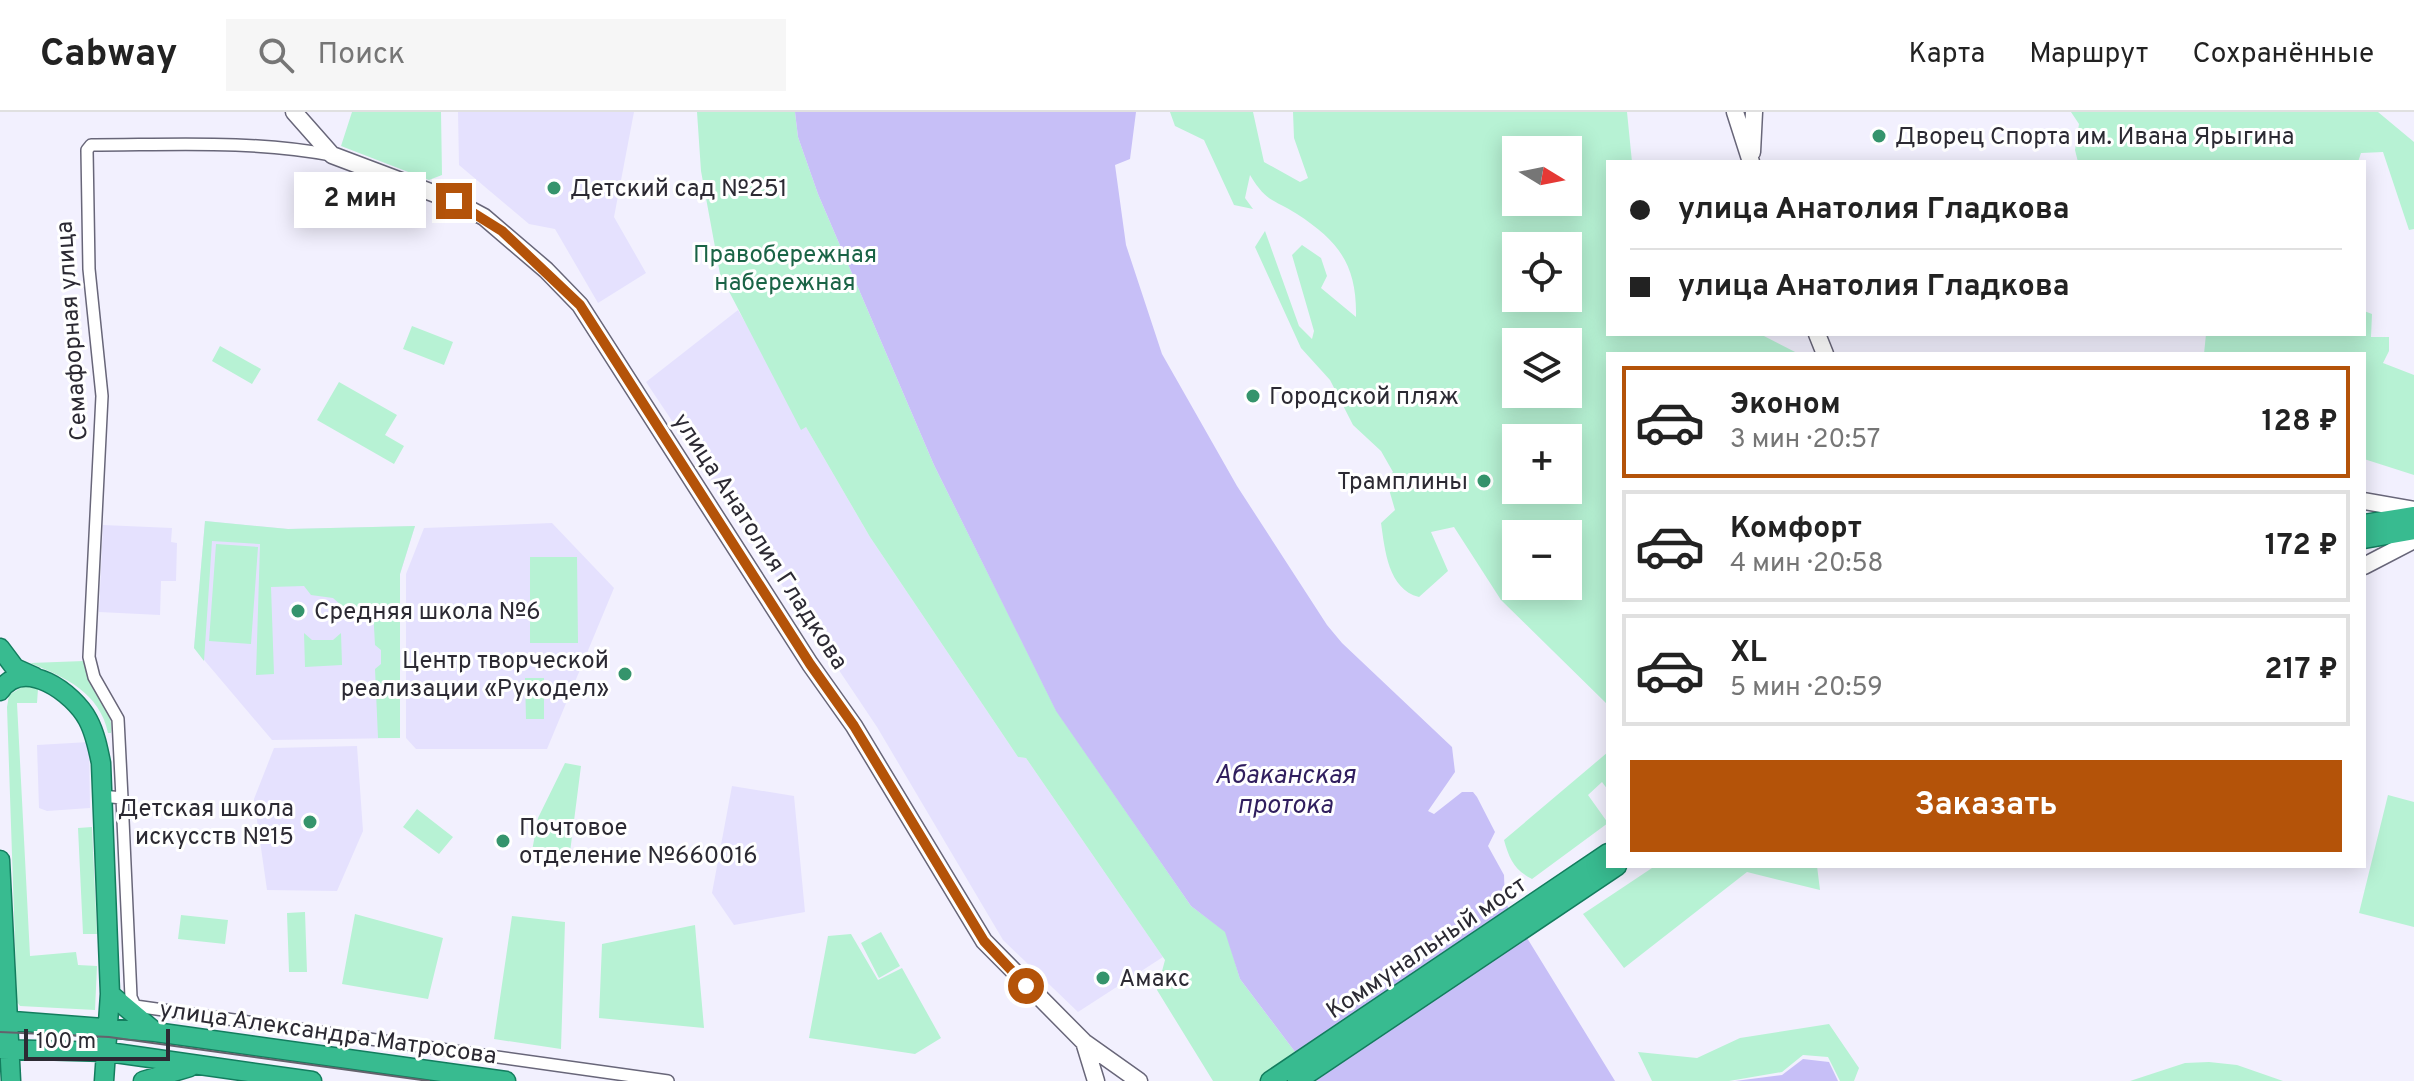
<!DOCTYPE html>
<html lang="ru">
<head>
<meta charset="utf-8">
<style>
	:root { --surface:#fff; --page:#f6f6f6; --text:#222; --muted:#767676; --line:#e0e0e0; --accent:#b45309 }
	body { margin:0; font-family:Overpass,sans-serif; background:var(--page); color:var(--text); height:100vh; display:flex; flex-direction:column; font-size:30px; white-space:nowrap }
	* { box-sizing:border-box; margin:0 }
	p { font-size:26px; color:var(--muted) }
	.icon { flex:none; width:44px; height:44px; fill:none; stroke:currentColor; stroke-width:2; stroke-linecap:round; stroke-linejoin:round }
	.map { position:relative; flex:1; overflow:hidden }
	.drawer { position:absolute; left:1606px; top:240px; width:760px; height:516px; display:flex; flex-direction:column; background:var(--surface); border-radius:0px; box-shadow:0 4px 20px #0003 }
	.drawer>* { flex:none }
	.guide { position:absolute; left:1606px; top:48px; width:760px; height:176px; border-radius:0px; box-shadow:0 4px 20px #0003; display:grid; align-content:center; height:176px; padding:0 24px; background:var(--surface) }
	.needle { width:52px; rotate:100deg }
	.buttons { position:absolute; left:1502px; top:24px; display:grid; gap:16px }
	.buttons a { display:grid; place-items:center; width:80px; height:80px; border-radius:0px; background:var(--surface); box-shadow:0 4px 20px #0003; font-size:40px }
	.scale { position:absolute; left:24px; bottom:20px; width:146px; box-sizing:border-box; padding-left:8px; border:4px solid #2c2a33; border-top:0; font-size:22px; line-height:28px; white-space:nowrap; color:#2c2a33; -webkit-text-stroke:6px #fff; paint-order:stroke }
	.end { position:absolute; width:36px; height:36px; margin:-18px; border:10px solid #b45309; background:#fff; box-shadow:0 0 0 4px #fff }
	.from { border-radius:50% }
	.bubble { position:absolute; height:56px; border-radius:0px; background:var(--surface); box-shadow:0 4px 20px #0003; font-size:26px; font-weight:700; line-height:56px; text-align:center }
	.guide b { display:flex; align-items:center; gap:28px; height:76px; font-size:30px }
	.guide b+b { border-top:2px solid var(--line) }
	.guide i { width:20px; height:20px; background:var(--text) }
	ul { padding:14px 0 0; list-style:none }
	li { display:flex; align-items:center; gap:24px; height:112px; margin:0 16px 12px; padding:0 8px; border:4px solid var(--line); border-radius:0px }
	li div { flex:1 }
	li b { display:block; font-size:30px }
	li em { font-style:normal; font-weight:700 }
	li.active { border-color:var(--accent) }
	li>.icon { width:72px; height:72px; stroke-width:1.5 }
	.primary-button { display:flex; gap:16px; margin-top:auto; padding:16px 24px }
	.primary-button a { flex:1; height:92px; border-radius:0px; background:var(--accent); color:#fff; font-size:32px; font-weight:700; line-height:92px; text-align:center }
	header { display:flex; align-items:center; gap:48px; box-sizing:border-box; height:112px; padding:0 40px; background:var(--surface); border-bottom:2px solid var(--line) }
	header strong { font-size:38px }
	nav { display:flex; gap:44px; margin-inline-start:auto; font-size:28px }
	.search { width:560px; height:72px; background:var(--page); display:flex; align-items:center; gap:20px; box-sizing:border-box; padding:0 28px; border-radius:0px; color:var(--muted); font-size:30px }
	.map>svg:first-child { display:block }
	.built { fill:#e5e1fe }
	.green { fill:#b7f2d4; fill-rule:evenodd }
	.water { fill:#c7bff7 }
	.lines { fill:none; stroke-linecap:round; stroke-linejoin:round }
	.minor-casing { stroke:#686679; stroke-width:14 }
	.secondary-casing { stroke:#686679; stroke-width:19 }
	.trunk-casing { stroke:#137d5e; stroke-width:21 }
	.minor { stroke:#fff; stroke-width:11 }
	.secondary { stroke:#fff; stroke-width:16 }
	.trunk { stroke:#38bb90; stroke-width:18 }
	.tram { stroke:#64626c; stroke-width:2 }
	.route { stroke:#b45309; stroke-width:10 }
	.poi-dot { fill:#35946c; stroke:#fff; stroke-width:3 }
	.labels { text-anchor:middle; stroke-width:6; stroke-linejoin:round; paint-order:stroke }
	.poi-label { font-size:24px; fill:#2c2a33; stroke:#fff; text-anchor:start }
	.park-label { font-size:24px; fill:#1a6446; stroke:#fff }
	.street-label { font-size:24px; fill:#2c2a33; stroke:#fff }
	.water-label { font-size:26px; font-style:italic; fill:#301e5e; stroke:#fff }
</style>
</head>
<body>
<header>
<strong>Cabway</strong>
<div class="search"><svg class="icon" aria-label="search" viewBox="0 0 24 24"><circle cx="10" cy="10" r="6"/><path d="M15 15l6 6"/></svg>Поиск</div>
<nav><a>Карта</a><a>Маршрут</a><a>Сохранённые</a></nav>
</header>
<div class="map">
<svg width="2414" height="969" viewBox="0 0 2414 969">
	<rect width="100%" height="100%" fill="#f2f0fe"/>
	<path class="built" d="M458,0H634L614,105L646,161L598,191L555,117L529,112L459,53Z
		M738,198L870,425L1018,645L1026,646L1163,845L1078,900L1003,828L877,615L646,270Z
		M205,409L288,417L415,414L400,462V626L272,628L194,536Z
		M552,411L614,476L547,637H416L406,626V462L424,416Z
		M103,413L172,416L171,430L177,431L176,469H161L160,503L99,500Z
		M89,630L90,696L47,699L39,696L37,633Z
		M357,634L363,719L337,779L267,778L254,687L274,636Z
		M732,674L794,684L805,800L734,813L712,781Z"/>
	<path class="green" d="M352,0H441L442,63L429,68L341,34Z
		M697,0H795L798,25L818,82L934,353L1056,598L1191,794L1226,820L1240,867L1317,969H1213L1157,878L1165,848L1026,646L1018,645L870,425L806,315L801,318L720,162L701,59Z
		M1170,0H1253L1264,50L1300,70L1308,66L1294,26L1293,0H1627L1632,50H1608V222H1760L1799,242H1608V593L1501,488L1454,415L1431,420L1448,459L1419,485C1388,477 1385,438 1381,411L1395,398L1386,367L1393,360L1381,339L1353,313L1330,268L1301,236L1255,135L1265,119L1299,214L1312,227L1314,219L1292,143L1302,133L1321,146L1327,164L1321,176L1356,205C1357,154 1340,130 1297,102C1272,86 1267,91 1250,63L1245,86L1253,97L1234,93L1204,28L1175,14ZM1568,38V90H1516V38ZM1516,134H1568V186H1516ZM1516,230H1568V282H1516ZM1516,326H1568V378H1516ZM1516,422H1568V474H1516Z
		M2071,0H2378L2414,30V117L2409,118L2383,40L2361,41L2358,50H2078L2075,38L2079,12Z
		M2364,199L2372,202L2371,225H2389V239L2383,251L2414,263V363L2364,347V242H2204L2206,222H2364Z
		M412,214L453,230L444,253L403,237Z
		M220,234L261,257L252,272L212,249Z
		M339,270L397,303L385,323L404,334L394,352L317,308Z
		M205,409L288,417L415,414L400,462V626H378L375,557L381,552V538L375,533L373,497L342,494L333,486L311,483L304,474L271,475L274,562L256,563L260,432L212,429L204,549L194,536Z
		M216,432L258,435L251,532L209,529Z
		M530,445H577L578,531H530Z
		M304,521L312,528H333L341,521L342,553L305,555Z
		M84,549C88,574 115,595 111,621H108C100,581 65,565 30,551Z
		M525,566H544V607H526Z
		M24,574L38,577L37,591H17L30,844L76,840L78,853L97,854L95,898L20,894L17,890L7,595L9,583Z
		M1608,640V678L1602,670L1588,683L1608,711L1532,767C1514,758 1509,746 1504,728Z
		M565,651L581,654L569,748L532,739L538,706Z
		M2388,683L2414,690V815L2359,801Z
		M417,697L453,725L439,742L403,715Z
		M92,715L97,822H83L78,716Z
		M1655,754H1817L1820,778L1747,760L1624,856L1583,802Z
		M305,800L307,860H289L287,801Z
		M355,802L443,826L428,887L342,872Z
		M181,803L228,808L225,832L178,827Z
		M512,804L565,810L561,937L494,927Z
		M695,813L704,916L599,906L602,832Z
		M881,820L900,854L879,866L861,831Z
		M851,822L878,868L902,856L941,926L915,942L809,926L828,824Z
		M1829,912L1859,956L1854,969H1840L1828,945L1803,943L1782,960L1729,969H1652L1638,940L1697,946L1740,926Z
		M2209,950L2237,953L2283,969H2130L2185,951Z"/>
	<path class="water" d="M795,0H1136L1130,47L1115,53L1126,133L1162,242L1237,374L1327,513L1342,531L1452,635L1455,660L1428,699L1434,702L1462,680H1473L1477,685L1495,720L1488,734L1504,763L1505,790L1615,969H1317L1240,867L1225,820L1191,794L1056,599L934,353L818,82L798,25Z
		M1803,947L1829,950L1838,969H1735L1782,963Z"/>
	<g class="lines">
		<g class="minor-casing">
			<path id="minor" d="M102,684L122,686L131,885L135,894L668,969
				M122,686L118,607L94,565L89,545L102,284L89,157L87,38L91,33C171,33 253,28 331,43"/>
		</g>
		<g class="secondary-casing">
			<path id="secondary" d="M294,0L332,43L454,89L484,105L546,158L580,193L810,552L854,614L984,829L1084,930L1139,969
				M1735,0L1751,50
				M1752,40L1754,0
				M1817,222L1825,242
				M2364,389L2414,398
				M2364,454L2414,428
				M1084,930L1096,969"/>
		</g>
		<g class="trunk-casing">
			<path id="trunk" d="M2364,412L2414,404
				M2364,427L2414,418
				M0,536L15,556L35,565
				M0,579C23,544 74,581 88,608C95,621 98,636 101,651L110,882L104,969
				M0,748L11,969
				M110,882L153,918
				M0,908L155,920L506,969
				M0,937L108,940L312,969
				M143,969L190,955
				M1270,969L1608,741
				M1297,969L1617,754"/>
		</g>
		<use href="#minor" class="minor"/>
		<use href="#secondary" class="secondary"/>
		<use href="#trunk" class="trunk"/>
		<path class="tram" d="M0,920L109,925L429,969"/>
	</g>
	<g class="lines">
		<path class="route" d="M454,89L502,119L580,193L810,552L854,614L984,829L1026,874"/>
	</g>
	<g class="poi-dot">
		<circle cx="1879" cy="24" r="8"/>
		<circle cx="554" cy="76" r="8"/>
		<circle cx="1253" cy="284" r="8"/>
		<circle cx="1484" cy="369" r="8"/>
		<circle cx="298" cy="499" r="8"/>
		<circle cx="625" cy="562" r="8"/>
		<circle cx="310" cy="710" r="8"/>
		<circle cx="503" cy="729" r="8"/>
		<circle cx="1103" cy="866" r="8"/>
	</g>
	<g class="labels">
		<g class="poi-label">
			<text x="1895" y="32">Дворец Спорта им. Ивана Ярыгина</text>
			<text x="570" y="84">Детский сад №251</text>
			<text x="1269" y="292">Городской пляж</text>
			<text x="1468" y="377" text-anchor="end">Трамплины</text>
			<text x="314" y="507">Средняя школа №6</text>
			<text x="609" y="556" text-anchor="end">Центр творческой<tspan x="609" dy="28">реализации «Рукодел»</tspan></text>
			<text x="294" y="704" text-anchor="end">Детская школа<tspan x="294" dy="28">искусств №15</tspan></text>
			<text x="519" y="723">Почтовое<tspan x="519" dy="28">отделение №660016</tspan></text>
			<text x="1119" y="874">Амакс</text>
		</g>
		<g class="park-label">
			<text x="785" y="150">Правобережная<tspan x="785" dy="28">набережная</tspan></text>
		</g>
		<g class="street-label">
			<text transform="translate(71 219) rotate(-94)" y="8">Семафорная улица</text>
			<text transform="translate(761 429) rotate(57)" y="8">улица Анатолия Гладкова</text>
			<text transform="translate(1426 835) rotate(-34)" y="8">Коммунальный мост</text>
			<text transform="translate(328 920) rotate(8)" y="8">улица Александра Матросова</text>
		</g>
		<g class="water-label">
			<text x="1285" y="671">Абаканская<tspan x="1285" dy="30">протока</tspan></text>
		</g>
	</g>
</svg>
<div class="buttons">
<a><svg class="needle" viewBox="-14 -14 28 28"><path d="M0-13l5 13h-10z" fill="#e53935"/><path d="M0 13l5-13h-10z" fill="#767676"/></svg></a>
<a><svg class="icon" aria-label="locate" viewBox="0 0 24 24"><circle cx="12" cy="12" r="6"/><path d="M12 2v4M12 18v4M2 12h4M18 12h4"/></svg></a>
<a><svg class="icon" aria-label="layers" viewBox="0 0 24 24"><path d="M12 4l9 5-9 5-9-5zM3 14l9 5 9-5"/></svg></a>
<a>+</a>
<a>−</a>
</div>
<div class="scale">100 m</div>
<i class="end from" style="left:1026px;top:874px"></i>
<i class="end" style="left:454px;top:89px"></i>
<div class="bubble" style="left:294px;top:60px;width:132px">2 мин</div>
<div class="guide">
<b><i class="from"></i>улица Анатолия Гладкова</b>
<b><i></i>улица Анатолия Гладкова</b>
</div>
<section class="drawer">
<ul>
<li class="active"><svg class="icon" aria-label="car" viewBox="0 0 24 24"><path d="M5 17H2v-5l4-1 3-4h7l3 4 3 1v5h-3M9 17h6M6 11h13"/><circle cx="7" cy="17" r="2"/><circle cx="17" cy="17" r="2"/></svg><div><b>Эконом</b><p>3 мин · 20:57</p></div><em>128 ₽</em></li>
<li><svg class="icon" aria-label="car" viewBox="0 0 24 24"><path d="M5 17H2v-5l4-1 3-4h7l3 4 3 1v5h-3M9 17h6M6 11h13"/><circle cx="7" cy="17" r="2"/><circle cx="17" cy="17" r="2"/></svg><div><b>Комфорт</b><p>4 мин · 20:58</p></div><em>172 ₽</em></li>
<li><svg class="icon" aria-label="car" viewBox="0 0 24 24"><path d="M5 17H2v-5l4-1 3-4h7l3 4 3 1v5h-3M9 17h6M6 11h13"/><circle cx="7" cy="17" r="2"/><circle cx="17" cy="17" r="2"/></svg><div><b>XL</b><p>5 мин · 20:59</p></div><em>217 ₽</em></li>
</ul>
<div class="primary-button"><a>Заказать</a></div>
</section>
</div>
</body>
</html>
